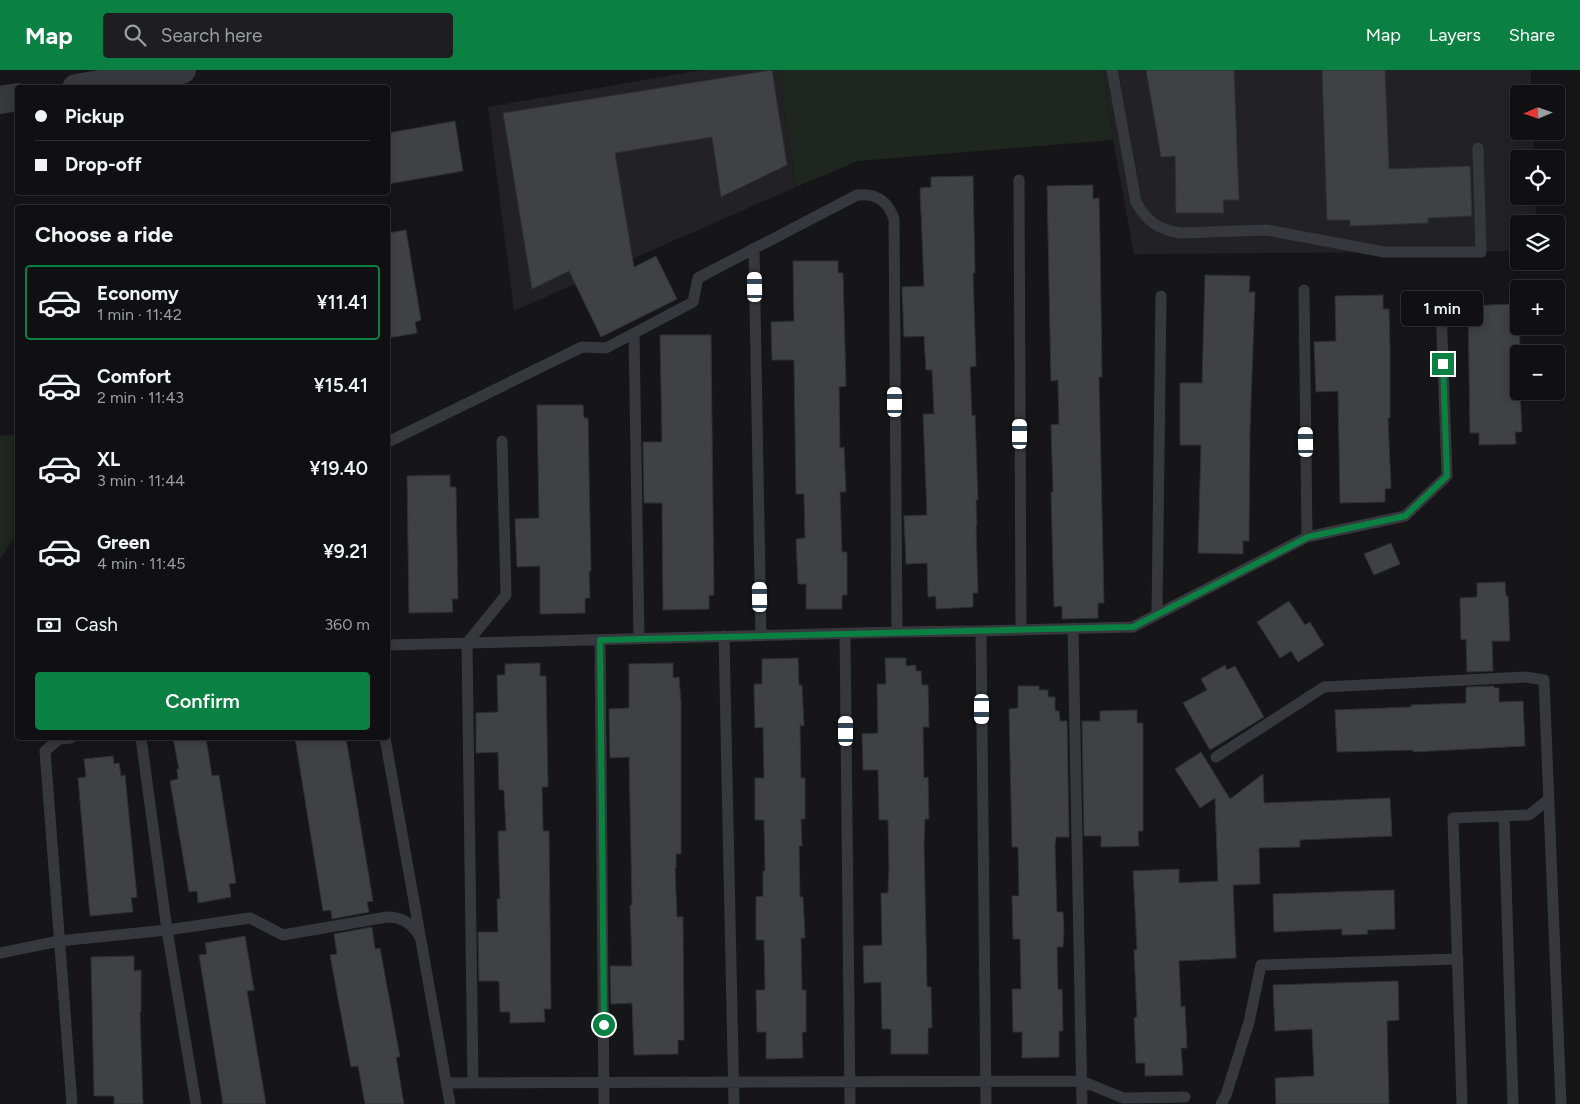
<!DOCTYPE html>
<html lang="en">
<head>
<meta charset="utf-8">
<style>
	:root { --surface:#101012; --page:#1e1e20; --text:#f1f3f6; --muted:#9c9d9f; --line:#303032; --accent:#0b8043 }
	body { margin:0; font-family:Figtree,sans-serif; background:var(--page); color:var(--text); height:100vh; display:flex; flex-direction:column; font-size:19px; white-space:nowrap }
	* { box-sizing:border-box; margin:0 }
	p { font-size:16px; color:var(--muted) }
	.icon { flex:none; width:28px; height:28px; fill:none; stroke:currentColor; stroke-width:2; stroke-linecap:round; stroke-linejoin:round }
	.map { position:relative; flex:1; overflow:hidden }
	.details { position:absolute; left:15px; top:135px; width:375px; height:535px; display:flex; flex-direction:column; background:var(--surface); border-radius:5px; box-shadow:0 2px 8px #0003,0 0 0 1px var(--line) }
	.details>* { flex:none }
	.guide { position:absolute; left:15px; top:15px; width:375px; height:110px; border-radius:5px; box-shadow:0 2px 8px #0003,0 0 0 1px var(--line); display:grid; align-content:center; height:110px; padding:0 20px; background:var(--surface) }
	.needle { width:32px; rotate:268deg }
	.buttons { position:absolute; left:1510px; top:15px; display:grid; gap:10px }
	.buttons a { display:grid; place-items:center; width:55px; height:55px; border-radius:5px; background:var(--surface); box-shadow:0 2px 8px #0003,0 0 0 1px var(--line); font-size:25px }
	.end { position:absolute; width:22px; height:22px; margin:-11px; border:6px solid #0b8043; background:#fff; box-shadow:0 0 0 2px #fff }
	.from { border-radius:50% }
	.bubble { position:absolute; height:35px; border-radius:5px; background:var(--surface); box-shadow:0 2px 8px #0003,0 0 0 1px var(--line); font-size:16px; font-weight:600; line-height:35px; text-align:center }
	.car { position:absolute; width:15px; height:30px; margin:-15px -8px; border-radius:6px; box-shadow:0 0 4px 1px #0007; background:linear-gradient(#fff 24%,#345 0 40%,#fff 0 76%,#345 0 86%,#fff 0) }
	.guide b { display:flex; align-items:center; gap:18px; height:48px; font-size:19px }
	.guide b+b { border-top:1px solid var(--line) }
	.guide i { width:12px; height:12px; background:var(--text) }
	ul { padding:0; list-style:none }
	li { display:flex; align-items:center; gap:15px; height:75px; margin:0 10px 8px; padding:0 10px; border:2px solid transparent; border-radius:5px }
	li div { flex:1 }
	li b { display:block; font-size:19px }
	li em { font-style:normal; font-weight:600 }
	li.active { border-color:var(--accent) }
	li>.icon { width:45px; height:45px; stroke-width:1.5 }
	h2 { padding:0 20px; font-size:22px; line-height:60px }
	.pay { display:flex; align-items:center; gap:12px; height:55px; padding:0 20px; font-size:19px }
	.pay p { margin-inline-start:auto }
	.button { display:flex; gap:10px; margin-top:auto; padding:10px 20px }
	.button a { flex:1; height:58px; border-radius:5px; background:var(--accent); color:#fff; font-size:20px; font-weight:600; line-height:58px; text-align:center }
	header { display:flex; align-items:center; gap:30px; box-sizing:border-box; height:70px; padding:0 25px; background:var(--accent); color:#fff }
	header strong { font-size:24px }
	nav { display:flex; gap:28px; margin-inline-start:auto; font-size:18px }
	.search { width:350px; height:45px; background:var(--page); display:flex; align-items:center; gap:12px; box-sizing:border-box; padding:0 18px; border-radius:5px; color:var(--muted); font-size:19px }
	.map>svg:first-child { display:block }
	.built { fill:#222225 }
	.green { fill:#1e261f }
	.building { fill:#404145; stroke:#303034 }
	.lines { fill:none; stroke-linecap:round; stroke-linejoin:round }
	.service { stroke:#37383d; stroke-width:11 }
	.tertiary { stroke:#37383d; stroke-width:28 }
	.route { stroke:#0b8043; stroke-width:6 }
</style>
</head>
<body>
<header>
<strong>Map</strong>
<div class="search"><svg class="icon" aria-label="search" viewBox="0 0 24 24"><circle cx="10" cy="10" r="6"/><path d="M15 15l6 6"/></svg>Search here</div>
<nav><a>Map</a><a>Layers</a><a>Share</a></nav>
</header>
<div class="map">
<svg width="1580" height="1034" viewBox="0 0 1580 1034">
	<rect width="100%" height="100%" fill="#161618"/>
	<path class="built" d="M702,0H779L796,117L514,241L488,37Z
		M1103,0H1531V24H1519V61H1533L1534,89H1519V126H1535L1536,154H1519V181L1134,184L1113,70Z"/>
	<path class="green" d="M779,0H1103L1113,70L858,91L796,117Z
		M17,364V463L0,489V366Z"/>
	<path class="building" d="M772,0L787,95L721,127L712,67L615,83L634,197L656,186L677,229L601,267L569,201L532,219L503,43Z
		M1146,0H1234L1239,130H1223L1224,143H1176L1175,86L1161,87Z
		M1322,0H1385L1389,99L1470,96L1472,146L1428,148V153L1350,156V150H1327Z
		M455,51L463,101L388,114V63Z
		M973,106L975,203H973L976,296L970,297L972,346L975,345L978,430H976L977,455H976L978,523H973V537L936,539V526L928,527L927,493L906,494L904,446L927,445L923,344H934L932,300H926L924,266L904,267L902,217L924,216L920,118L931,117V107Z
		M1093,115V129L1099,128L1100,169L1102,307H1099L1104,533H1098V548L1062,549V536L1054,537L1051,422H1053L1051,355L1059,354L1058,310L1051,311L1047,116Z
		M406,160L421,250L415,252L417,263L388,268V163Z
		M793,191H838V203H843L846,316L839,317L840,378L844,377L846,422H840L842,482H847V525H842V539H806V514H798L796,469L805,468L804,424H796L794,290H772L771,252L794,251Z
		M1205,205L1250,206L1249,222H1255L1250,360L1249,471H1243V484L1198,483L1201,375H1180V313H1202Z
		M1383,225V239H1389L1390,280V348H1388L1391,418L1385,419V432L1340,433L1338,321L1316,322L1314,272L1336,271L1335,226Z
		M1512,234V248H1519V256H1520L1519,321H1520L1522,362H1515L1516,374L1479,375V363H1470L1468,236Z
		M660,265H711L714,525L709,526V539L663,540L662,433H644L643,372H662Z
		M537,335H583L584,348H588L591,501H589L590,528H585V543L540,544V496L517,497L515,449L539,448Z
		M450,405V417H456L458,529H452L453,542L409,543L407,406Z
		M1391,473L1400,494L1374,505L1364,484Z
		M1505,512L1506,526H1508L1510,571H1492L1493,601L1467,602L1466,569L1461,570L1460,528L1477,527V513Z
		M1289,531L1305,555L1310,552L1324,575L1298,592L1291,581L1280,588L1257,552Z
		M798,588L799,615H802L804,656L800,655L801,708H805V749H801L802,776H799L800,827H803L805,868H801L802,920H806V962H802L803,988L766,989V962H757L756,920H765L764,870H756V827L763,826V801H765L764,750H755V708H764L763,657L755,658L754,614H762V589Z
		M885,588H906V596L916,595V601H921L922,615H928L929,657H923L924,708L928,707L929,749H925L924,775L927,917H931L932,958H928V984H891V959H882L881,912L864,913L863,876L882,875L881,823H888L889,798L888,750H879L878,700H863L862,664L878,663L877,614H886Z
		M540,593V606H546L548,717H542L543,761H549L551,939H544L545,952L510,953V942H500L499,911H479L478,862H498L497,829H500L498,761H506L504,720H499L498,682L476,683V643L498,642L497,605H505V594Z
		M673,593V608L679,607L681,632V784H676V798H675L677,847H683L684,970H678V984L634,985L632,933L611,934L610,896H632L630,835H632L629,687L610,688L609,639L629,638V594Z
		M1225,595L1227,600L1235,596L1264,647L1210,680L1183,633L1207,620L1201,609Z
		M1018,616H1039V620H1048V627H1055V641H1059L1060,651H1067L1069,767H1056L1055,777L1057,842H1063L1064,859L1063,877H1057L1058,920L1062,919L1063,961H1059V987L1022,988V962H1013L1012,919H1021L1020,869H1013L1012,826H1019L1018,777H1012L1009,639L1018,638Z
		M1494,616V618H1499V632L1523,631L1525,676L1413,682V680L1337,682L1335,640L1411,637V635L1466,633V619L1467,617Z
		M1137,640V653H1143V761H1138L1139,776L1101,777V766H1084L1082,651H1100V641Z
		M173,668H206L212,706L219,705L236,813L229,814L231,827L198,833L197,821L189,822L170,711L178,709L177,699H179Z
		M295,668H346L373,831L367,832L369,842L332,849L331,840L323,841Z
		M1201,682L1230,729L1263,704L1264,733L1390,728L1392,766L1300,770V777L1259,778L1260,814L1233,815L1236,888L1179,891L1181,937L1185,936L1187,978H1181L1183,1005L1145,1006V993H1136L1134,948L1137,947L1134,880H1137L1133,801L1179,799V813L1218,811L1215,728L1200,738L1175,699Z
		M113,686L114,694L119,693L121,706L125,705L137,827L131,828L133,842L90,846L78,708L86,707L84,689Z
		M1394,820L1395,859L1367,860L1368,864L1342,865V859L1274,862L1273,824Z
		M372,857L375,879L380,878L400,987H396L404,1034H365L358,996L351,997L339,934L330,885L337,884L334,864Z
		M245,866L254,920L247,921L266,1034H223L199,885L207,884L205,873Z
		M134,886V901L141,900V942H140L143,1034H114V1026H94L91,887Z
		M1398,911L1399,950L1387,951L1389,1034H1276L1275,1008L1314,1006L1312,959L1275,961L1273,915Z"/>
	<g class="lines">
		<path class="service" d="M1112,0L1136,132C1146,151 1159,160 1181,163L1267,160L1384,182H1481L1478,78
			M1019,110L1021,560
			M754,178L761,566
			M1304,220L1307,467
			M634,263L639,569
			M388,372L582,277L606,278L693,232L698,208L857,125C876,123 888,131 894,149L897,562L388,575
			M1157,544L1161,226
			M1073,558L1082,1034
			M981,561L1133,557L1307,467L1405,446L1447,406L1441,238
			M897,562L981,561L986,1034
			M845,563L850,1034
			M724,566L734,1034
			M600,570L604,1034
			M71,668L59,669L45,681L72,1034
			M385,668L450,1034
			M1216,687L1324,617L1526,607L1544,610L1561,1034
			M1504,746L1513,1034
			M0,883L59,871L167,860L141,668
			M447,1013L1082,1011L1123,1028L1185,1027
			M473,1013L467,573L506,525L502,371
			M196,1034L167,860L250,848L283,865L387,847C403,847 412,854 420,867
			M1221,1034L1226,1025L1249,952L1261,895L1458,889
			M1462,1034L1453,748L1529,745L1549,729"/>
		<path class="tertiary" d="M76,18L182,0
			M0,30L18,27"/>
	</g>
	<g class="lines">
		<path class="route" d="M604,955L600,570L1133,557L1308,467L1405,446L1447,406L1443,294"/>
	</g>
</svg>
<div class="buttons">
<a><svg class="needle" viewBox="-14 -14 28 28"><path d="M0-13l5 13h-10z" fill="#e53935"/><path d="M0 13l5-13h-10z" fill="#9c9d9f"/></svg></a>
<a><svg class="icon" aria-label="locate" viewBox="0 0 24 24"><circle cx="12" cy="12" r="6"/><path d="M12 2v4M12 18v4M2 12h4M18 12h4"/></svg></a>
<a><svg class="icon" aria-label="layers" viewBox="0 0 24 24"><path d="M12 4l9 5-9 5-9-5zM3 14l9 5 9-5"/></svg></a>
<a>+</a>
<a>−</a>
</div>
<i class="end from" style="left:604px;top:955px"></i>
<i class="end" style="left:1443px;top:294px"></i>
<div class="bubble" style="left:1401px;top:221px;width:82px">1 min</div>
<i class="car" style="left:755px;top:217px;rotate:359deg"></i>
<i class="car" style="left:895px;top:332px;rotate:0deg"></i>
<i class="car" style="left:1020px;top:364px;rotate:0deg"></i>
<i class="car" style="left:1306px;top:372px;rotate:359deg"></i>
<i class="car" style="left:760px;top:527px;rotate:359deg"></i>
<i class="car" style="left:982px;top:639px;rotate:180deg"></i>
<i class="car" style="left:846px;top:661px;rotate:0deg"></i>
<div class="guide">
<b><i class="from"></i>Pickup</b>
<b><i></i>Drop-off</b>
</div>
<section class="details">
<h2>Choose a ride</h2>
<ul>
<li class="active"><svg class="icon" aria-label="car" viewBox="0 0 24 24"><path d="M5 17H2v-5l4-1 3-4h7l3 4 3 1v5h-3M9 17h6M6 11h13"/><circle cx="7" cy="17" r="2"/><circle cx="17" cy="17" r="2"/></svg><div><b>Economy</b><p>1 min · 11:42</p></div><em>¥11.41</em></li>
<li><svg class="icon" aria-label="car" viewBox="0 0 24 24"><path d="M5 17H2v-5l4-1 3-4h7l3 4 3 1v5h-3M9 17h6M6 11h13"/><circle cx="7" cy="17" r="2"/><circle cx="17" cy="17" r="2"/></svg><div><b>Comfort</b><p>2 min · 11:43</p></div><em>¥15.41</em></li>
<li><svg class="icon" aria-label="car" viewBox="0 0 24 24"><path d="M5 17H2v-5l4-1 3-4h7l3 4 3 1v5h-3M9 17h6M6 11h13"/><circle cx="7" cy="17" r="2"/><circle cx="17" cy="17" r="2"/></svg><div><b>XL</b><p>3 min · 11:44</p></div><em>¥19.40</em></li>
<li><svg class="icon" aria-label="car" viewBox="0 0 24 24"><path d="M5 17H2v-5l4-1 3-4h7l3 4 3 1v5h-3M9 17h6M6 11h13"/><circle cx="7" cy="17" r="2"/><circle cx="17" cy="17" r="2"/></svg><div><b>Green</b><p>4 min · 11:45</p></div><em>¥9.21</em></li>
</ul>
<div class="pay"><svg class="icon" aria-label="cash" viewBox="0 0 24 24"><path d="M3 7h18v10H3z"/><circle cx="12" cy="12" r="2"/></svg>Cash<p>360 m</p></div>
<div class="button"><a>Confirm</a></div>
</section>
</div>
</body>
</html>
